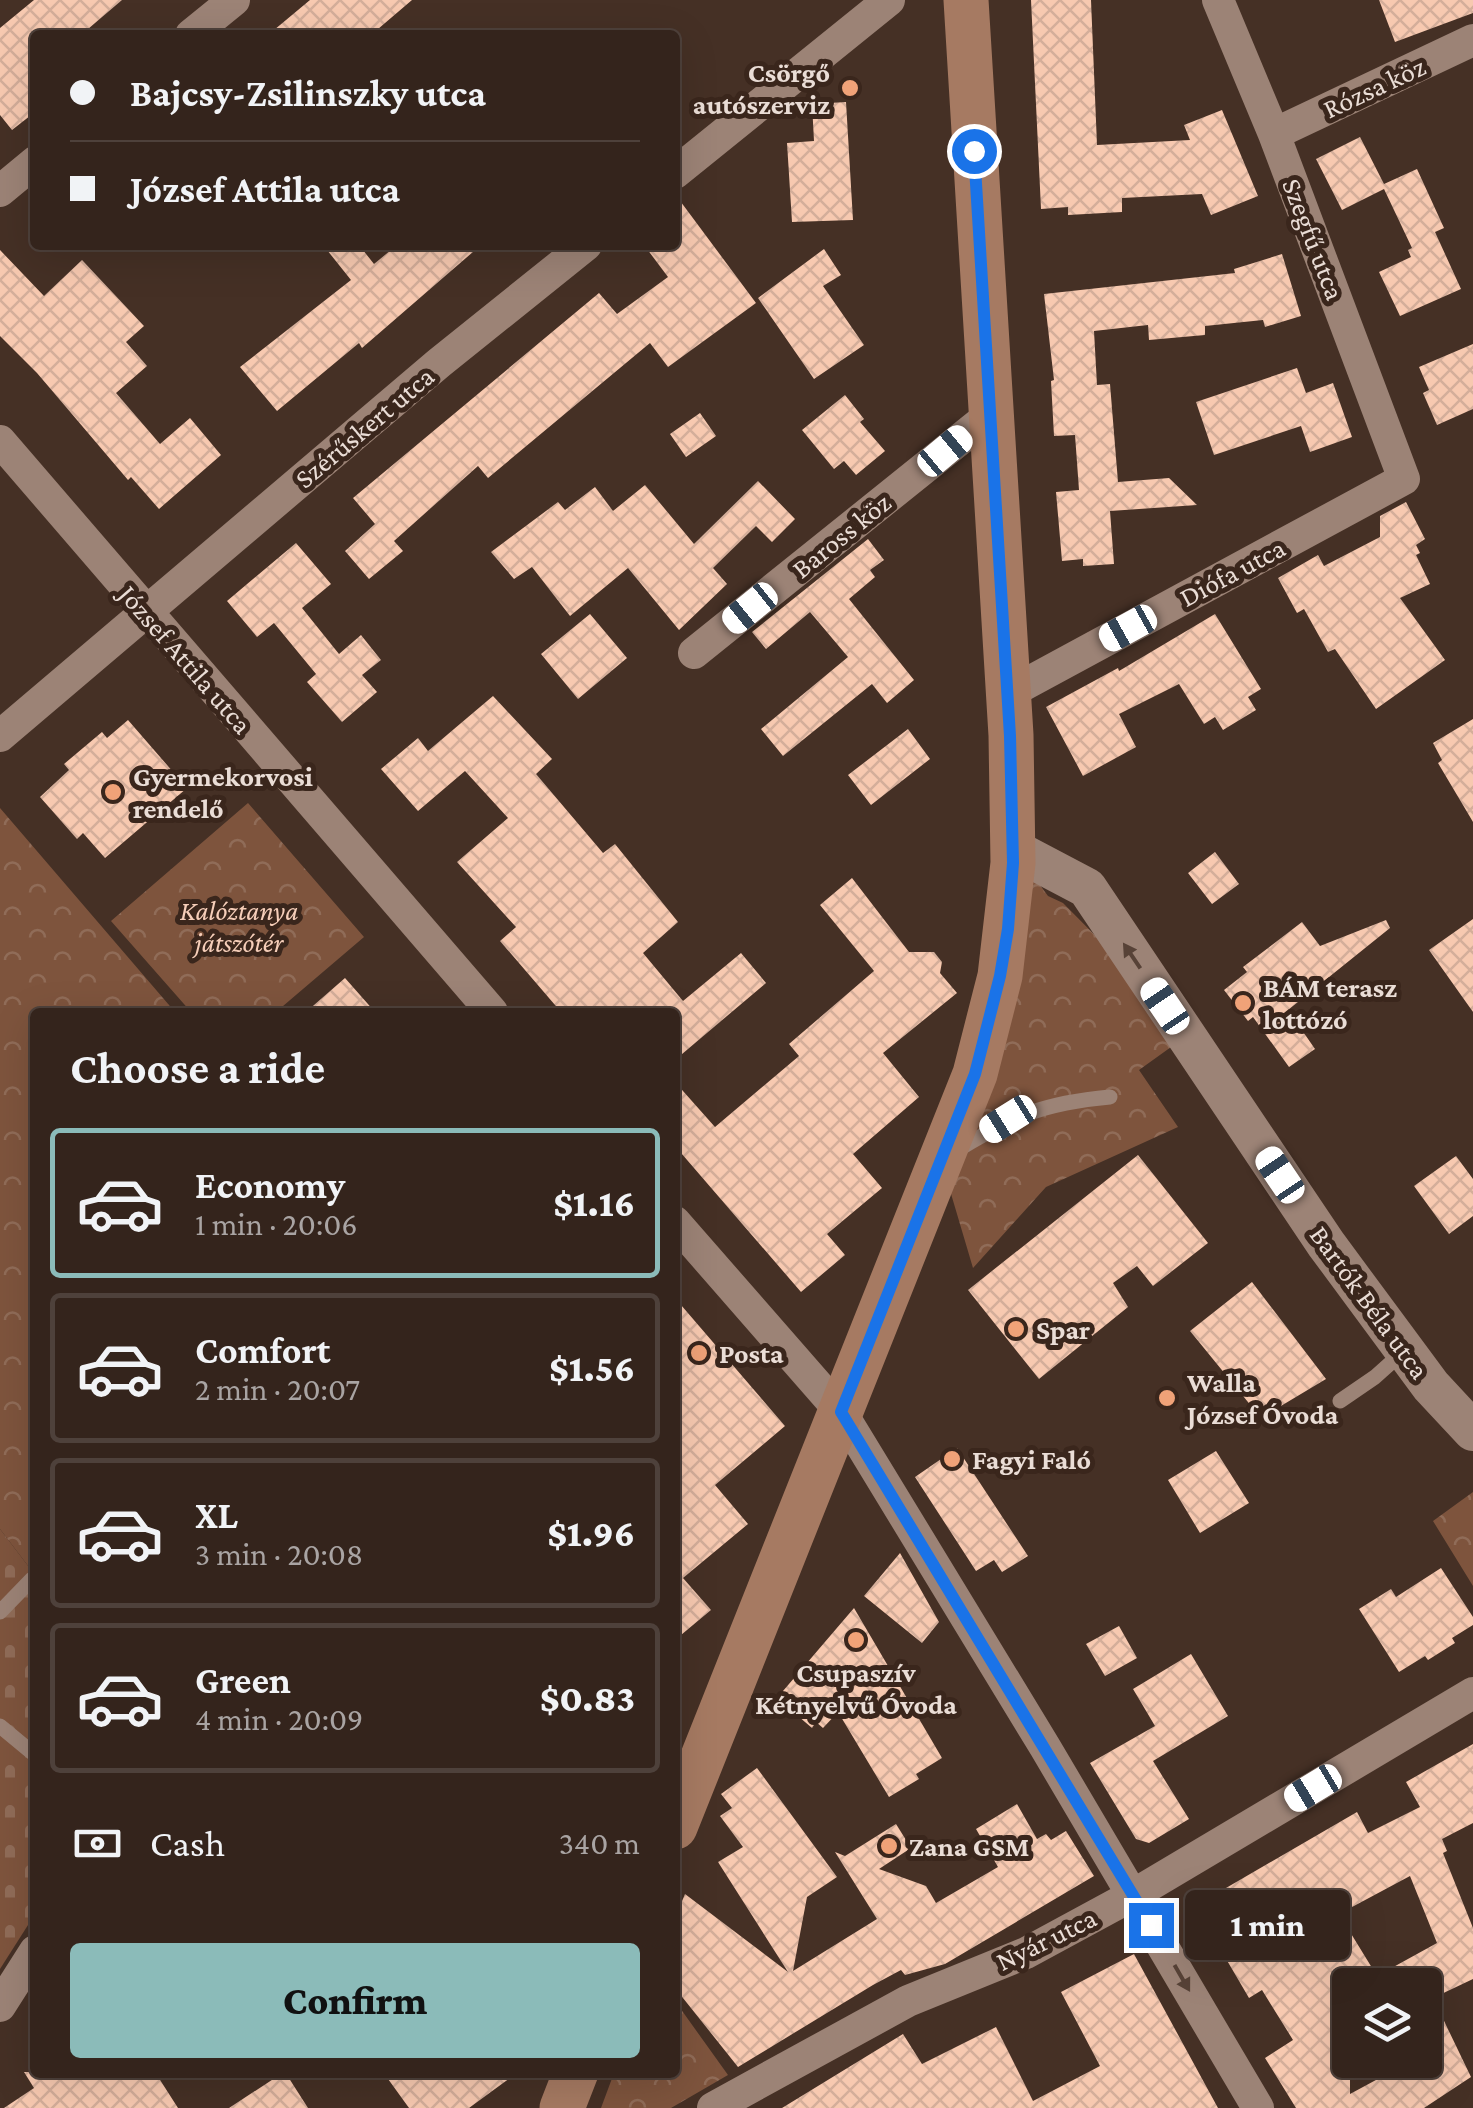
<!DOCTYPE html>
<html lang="en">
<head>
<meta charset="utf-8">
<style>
	:root { --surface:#34241c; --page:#3f3029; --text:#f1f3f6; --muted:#a9a4a3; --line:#4e413b; --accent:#8bbbb9 }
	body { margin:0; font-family:"Crimson Pro",serif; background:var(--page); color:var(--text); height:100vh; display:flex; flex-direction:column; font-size:38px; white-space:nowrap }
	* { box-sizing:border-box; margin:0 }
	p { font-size:32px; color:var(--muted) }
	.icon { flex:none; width:55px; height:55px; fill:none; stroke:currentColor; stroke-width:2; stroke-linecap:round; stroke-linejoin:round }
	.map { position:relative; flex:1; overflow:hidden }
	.drawer { position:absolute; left:30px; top:1008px; width:650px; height:1070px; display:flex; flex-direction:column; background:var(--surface); border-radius:10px; box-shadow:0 10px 40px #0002,0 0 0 2px var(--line) }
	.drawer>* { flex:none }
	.banner { position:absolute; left:30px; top:30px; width:650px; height:220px; border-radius:10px; box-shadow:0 10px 40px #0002,0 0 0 2px var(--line); display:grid; align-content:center; height:220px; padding:0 40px; background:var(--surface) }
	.fabs { position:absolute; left:1332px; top:1968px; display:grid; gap:20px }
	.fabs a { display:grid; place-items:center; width:110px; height:110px; border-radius:10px; background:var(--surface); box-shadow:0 10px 40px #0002,0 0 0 2px var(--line); font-size:50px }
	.end { position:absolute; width:45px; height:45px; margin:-22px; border:12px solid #1a73e8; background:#fff; box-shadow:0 0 0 5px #fff }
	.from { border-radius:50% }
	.bubble { position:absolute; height:70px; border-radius:10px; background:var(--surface); box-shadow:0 10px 40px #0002,0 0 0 2px var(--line); font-size:32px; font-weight:800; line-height:70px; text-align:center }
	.car { position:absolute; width:30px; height:60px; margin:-30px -15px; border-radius:12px; box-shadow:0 0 8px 2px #0007; background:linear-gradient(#fff 24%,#345 0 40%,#fff 0 76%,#345 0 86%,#fff 0) }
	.banner b { display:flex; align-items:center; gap:35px; height:95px; font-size:38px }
	.banner b+b { border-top:2px solid var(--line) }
	.banner i { width:25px; height:25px; background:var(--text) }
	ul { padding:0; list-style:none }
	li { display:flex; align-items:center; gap:30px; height:150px; margin:0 20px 15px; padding:0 20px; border:5px solid var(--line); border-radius:10px }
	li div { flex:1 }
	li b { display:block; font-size:38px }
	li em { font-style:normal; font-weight:800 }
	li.selected { border-color:var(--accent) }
	li>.icon { width:90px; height:90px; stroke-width:1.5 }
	h2 { padding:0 40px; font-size:45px; line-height:120px }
	.pay { display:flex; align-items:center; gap:25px; height:110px; padding:0 40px; font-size:38px }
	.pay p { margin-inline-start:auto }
	.primary-button { display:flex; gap:20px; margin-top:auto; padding:20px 40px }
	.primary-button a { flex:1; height:115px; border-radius:10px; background:var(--accent); color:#111; font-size:40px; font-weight:800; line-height:115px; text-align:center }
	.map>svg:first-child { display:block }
	.cemetery { fill:url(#cemetery-stones) }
	.park { fill:url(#park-crowns) }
	.building { fill:url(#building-cross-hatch); fill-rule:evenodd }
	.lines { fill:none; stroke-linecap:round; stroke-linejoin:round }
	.service { stroke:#9c8376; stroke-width:15 }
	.minor { stroke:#9c8376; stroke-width:32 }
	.tertiary { stroke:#9c8376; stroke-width:40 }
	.secondary { stroke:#a67a62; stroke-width:45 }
	.oneway { fill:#574237 }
	.route { stroke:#1a73e8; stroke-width:12 }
	.poi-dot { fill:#f0a278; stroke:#3a261c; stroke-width:4 }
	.labels { text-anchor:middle; stroke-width:10; stroke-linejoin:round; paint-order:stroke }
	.poi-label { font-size:28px; font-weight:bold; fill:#eaddd6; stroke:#3a261c; text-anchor:start }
	.street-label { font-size:28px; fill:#eaddd6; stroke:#3a261c }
	.park-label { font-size:28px; font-style:italic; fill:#f6ceb9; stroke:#3a261c }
</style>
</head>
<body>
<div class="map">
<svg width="1473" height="2108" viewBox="0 0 1473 2108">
	<defs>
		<pattern id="cemetery-stones" width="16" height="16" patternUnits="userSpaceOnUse" patternTransform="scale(2.5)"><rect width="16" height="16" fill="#7e543d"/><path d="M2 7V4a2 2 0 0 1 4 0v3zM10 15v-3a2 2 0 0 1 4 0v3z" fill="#906c58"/></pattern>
		<pattern id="park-crowns" width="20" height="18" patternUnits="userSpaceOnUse" patternTransform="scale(2.5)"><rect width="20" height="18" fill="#7e543d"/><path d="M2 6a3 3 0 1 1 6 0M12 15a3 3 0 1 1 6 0" fill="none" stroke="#906c58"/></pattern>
		<pattern id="building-cross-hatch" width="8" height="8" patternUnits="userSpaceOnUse" patternTransform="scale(2.5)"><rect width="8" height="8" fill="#f7c9b0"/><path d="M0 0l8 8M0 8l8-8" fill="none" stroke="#d4ae9a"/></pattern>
	</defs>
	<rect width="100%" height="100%" fill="#453025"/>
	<path class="cemetery" d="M0,1529L35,1575V1914L0,1969Z"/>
	<path class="park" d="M248,803L364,937L276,1012H191L111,921Z
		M0,808L175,1012H35V1575L0,1529Z
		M1013,849L1048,896L1063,903L1165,1006L1185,1037L1139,1070L1178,1127L1046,1187L973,1268L941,1160Z
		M1473,1492V1586L1433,1521Z
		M675,2001L728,2075L671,2108H601L614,2073L675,2072Z"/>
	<path class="building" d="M34,0H122L81,35H35V112L12,130L0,115V28Z
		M310,0H412L371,35H268Z
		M1031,0H1091L1097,145L1190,140L1184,125L1222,110L1258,196L1211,215L1202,194L1122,198V212L1068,215V207L1041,209Z
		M1379,0H1473V13L1395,42Z
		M846,102L853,220L792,222L787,143L814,141L812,104Z
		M1360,137L1384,184L1417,169L1444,228L1435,232L1461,289L1400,316L1379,272L1411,257L1408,250L1412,248L1384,189L1342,210L1316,159Z
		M675,194L756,303L668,367L650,343L488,478L478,466L394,541L403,551L369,579L345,551L375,524L353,498L599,293L617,314L668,277L644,245H675Z
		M323,245H359L374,264L397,245H481L362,348L359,343L277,411L240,367L351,280Z
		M824,249L841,275L823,286L864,345L814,379L758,298Z
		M0,250L44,296L82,260L144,326L126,342L147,366L116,393L160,444L190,418L221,455L159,509L131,477L128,480L37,373L0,336Z
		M1282,254L1301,316L1265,327L1263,320L1205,326V335L1149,340L1148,325L1094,331L1097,385L1110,384L1118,482L1169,478L1197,505L1110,511L1114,564L1083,566V559L1062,561L1056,492L1079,490L1075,435L1054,436L1051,381L1054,380L1044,294L1235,273L1234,269Z
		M1473,344V409L1437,425L1423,393L1429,390L1419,367Z
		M1297,368L1306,393L1333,383L1352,437L1310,452L1301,426L1214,455L1196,402Z
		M845,395L864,419L860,422L885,451L856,475L844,461L834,469L802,430Z
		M700,413L716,436L686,457L670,434Z
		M758,481L795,519L772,542L756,526L713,568L727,584L679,630L628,568L570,616L532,567L514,579L491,552L558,502L565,510L595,487L613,511L645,485L694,544Z
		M1406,502L1425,539L1416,545L1420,553L1416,555L1430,584L1400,598L1445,660L1376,709L1335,649L1328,652L1304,609L1297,613L1278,578L1318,555L1324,566L1380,537V516Z
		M868,539L884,560L870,570L875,577L849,599L914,680L887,703L872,684L783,756L761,729L848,657L810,612L766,649L752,632Z
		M296,543L331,584L302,608L339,654L361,635L381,660L362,675L377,692L342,722L307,682L316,674L274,623L257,637L227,601Z
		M590,614L627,658L578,699L541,654Z
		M1215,614L1261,689L1248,697L1256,710L1223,730L1215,717L1204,724L1179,684L1119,714L1136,747L1083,776L1046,707L1118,668L1119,671Z
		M493,696L552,759L536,774L603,853L615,844L678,922L643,953L683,1001L741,953L766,983L675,1060V1012H561L500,941L516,927L457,862L508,818L465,771L418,811L381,769L418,738L428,751Z
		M1473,719V822L1438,763L1442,760L1433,743Z
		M128,720L187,788L105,858L83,833L77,839L40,797L69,770L64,764L102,732L107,738Z
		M908,729L930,759L871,805L848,775Z
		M1215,852L1239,884L1212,904L1188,873Z
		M852,878L909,952H934L942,962L940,973L957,993L883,1053L919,1097L853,1154L882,1188L827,1234L845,1255L801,1292L675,1146V1082L715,1127L799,1056L789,1044L874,971L820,905Z
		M1473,919V1012L1429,950Z
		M1386,920L1390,928L1288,1010L1315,1049L1289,1067L1253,1017L1248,1021L1224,990L1247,972L1243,967L1302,922L1320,946Z
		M345,978L375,1012H306Z
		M1138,1155L1208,1243L1153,1286L1137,1266L1113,1283L1128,1307L1039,1379L968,1290Z
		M1456,1156L1473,1179V1216L1449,1234L1414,1186Z
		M1252,1282L1326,1379L1261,1418L1190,1331Z
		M675,1298L785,1426L715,1485L748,1524L683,1578L711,1610L675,1640Z
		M957,1448L1028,1556L1002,1572L994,1560L976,1571L915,1477Z
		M1216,1451L1249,1503L1200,1533L1168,1480Z
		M900,1553L939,1622L922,1643L864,1596Z
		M1441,1568L1473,1617V1625L1452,1638L1455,1643L1428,1660L1425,1656L1399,1672L1359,1609L1391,1589L1396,1597Z
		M854,1608L942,1758L916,1774L919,1779L889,1797L838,1712L823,1728L816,1722L812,1728L777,1698Z
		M1119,1626L1137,1658L1105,1676L1086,1644Z
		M1191,1654L1228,1716L1153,1761L1189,1819L1149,1843L1136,1839L1090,1763L1155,1726L1133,1689Z
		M1473,1744V1823L1442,1839L1447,1851L1443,1853L1473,1928V1979L1433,1998L1471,2077L1424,2108H1296L1265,2058L1293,2040L1262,1990L1249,1998L1195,1906L1357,1812L1368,1833L1420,1807L1406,1782ZM1410,1876L1437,1943L1377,1976L1339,1914ZM1350,1985H1425V2060H1413L1350,2094Z
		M757,1768L837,1877L807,1897L793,1971L877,1919L835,1852L845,1856L896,1824L911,1848L879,1869L926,1886L936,1903L998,1867L976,1829L1017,1804L1037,1839L1046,1834L1051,1840L1066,1831L1094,1876L945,1964L905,1975L901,1970L873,1985L738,2067L675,1988V1918L685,1894L788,1972L718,1862L743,1847L720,1816L732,1808L721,1794Z
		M1134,1954L1218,2108H782L903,2034L922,2064L996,2027L1033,2101L1100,2066L1061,1992Z
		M24,2072H155L178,2108H4L34,2088Z
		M285,2072L308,2108H229L284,2072Z
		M383,2072H518L469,2108H409Z"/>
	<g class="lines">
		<path class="service" d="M956,1151C1012,1116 1044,1103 1110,1097
			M1340,1401L1375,1377L1404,1351
			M0,1612L32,1579
			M0,1726L35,1755"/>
		<path class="minor" d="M191,35L234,0
			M1274,134L1473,40
			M675,173L889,0
			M0,191L35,162
			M0,441L492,1012
			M694,653L989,416
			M1007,694L1404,479L1274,134L1218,0
			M0,736L439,363L586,245
			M675,1222L841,1412L1045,1747L1258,2108
			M0,2006L35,1951
			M713,2108L908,2001L1026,1953L1133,1895L1473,1693"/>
		<path class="tertiary" d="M1013,849L1087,888L1326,1244L1431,1386L1473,1431"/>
		<path class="secondary" d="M675,1827L975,1074L1000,976L1013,863L1011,735L966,0
			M562,2108L576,2072"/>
	</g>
	<defs><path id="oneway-solid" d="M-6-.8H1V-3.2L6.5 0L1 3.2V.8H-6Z" transform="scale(2.5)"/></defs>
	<g class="oneway">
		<use href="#oneway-solid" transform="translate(1132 956) rotate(-124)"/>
		<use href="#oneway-solid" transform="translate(1182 1978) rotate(60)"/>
	</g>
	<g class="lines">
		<path class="route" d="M974,151L1010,736L1013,863L1008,929L1000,976L975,1074L841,1412L1151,1925"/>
	</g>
	<g class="poi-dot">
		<circle cx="850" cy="88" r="10"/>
		<circle cx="113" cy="792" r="10"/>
		<circle cx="1243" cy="1003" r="10"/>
		<circle cx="1016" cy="1329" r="10"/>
		<circle cx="699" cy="1353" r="10"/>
		<circle cx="1167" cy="1398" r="10"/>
		<circle cx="952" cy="1459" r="10"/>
		<circle cx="856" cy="1640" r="10"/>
		<circle cx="889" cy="1846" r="10"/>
	</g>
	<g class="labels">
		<g class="poi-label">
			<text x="830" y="82" text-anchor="end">Csörgő<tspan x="830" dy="32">autószerviz</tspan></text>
			<text x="133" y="786">Gyermekorvosi<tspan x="133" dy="32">rendelő</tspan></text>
			<text x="1263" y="997">BÁM terasz<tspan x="1263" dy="32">lottózó</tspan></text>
			<text x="1036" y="1339">Spar</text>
			<text x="719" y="1363">Posta</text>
			<text x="1187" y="1392">Walla<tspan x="1187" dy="32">József Óvoda</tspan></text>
			<text x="972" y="1469">Fagyi Faló</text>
			<text x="856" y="1682" text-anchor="middle">Csupaszív<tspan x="856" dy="32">Kétnyelvű Óvoda</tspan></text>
			<text x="909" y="1856">Zana GSM</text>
		</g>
		<g class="street-label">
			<text transform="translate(1374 87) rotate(-25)" y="10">Rózsa köz</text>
			<text transform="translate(1314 239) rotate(69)" y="10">Szegfű utca</text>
			<text transform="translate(364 427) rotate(-40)" y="10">Szérűskert utca</text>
			<text transform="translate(841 535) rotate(-39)" y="10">Baross köz</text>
			<text transform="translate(1232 572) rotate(-28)" y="10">Diófa utca</text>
			<text transform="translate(186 659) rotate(49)" y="10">József Attila utca</text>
			<text transform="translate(1370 1302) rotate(54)" y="10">Bartók Béla utca</text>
			<text transform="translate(1046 1939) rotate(-26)" y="10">Nyár utca</text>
		</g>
		<g class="park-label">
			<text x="239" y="920">Kalóztanya<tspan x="239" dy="32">játszótér</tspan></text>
		</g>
	</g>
</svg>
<div class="fabs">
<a><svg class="icon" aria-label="layers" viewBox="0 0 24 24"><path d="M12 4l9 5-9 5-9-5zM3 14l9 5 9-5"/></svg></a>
</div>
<i class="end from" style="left:974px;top:151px"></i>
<i class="end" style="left:1151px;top:1925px"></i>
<div class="bubble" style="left:1185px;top:1890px;width:165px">1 min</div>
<i class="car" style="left:945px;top:451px;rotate:50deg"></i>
<i class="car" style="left:750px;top:608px;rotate:231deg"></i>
<i class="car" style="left:1128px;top:628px;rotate:241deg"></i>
<i class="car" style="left:1165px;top:1006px;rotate:326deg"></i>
<i class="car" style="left:1008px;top:1119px;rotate:238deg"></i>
<i class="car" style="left:1280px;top:1175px;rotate:326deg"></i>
<i class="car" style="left:1313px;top:1788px;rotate:239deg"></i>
<div class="banner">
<b><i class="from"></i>Bajcsy-Zsilinszky utca</b>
<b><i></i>József Attila utca</b>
</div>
<section class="drawer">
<h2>Choose a ride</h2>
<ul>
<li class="selected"><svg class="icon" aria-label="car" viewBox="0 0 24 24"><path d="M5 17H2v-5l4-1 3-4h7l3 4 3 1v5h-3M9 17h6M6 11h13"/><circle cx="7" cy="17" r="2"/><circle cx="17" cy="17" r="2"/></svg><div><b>Economy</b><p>1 min · 20:06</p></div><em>$1.16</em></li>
<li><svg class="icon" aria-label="car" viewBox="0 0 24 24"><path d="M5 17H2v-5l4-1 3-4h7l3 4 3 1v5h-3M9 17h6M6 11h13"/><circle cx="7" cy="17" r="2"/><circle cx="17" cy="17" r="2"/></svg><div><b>Comfort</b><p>2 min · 20:07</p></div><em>$1.56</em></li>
<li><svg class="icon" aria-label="car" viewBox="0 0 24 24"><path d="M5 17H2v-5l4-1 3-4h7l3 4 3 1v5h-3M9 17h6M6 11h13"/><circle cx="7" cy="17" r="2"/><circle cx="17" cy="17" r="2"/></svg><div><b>XL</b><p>3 min · 20:08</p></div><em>$1.96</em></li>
<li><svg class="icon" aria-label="car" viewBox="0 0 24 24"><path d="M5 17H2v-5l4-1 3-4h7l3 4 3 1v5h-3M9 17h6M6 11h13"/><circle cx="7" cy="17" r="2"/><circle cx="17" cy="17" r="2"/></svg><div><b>Green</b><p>4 min · 20:09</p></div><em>$0.83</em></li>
</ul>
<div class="pay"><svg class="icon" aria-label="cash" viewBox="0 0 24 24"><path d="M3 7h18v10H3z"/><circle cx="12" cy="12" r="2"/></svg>Cash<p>340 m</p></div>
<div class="primary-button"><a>Confirm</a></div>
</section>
</div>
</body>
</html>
